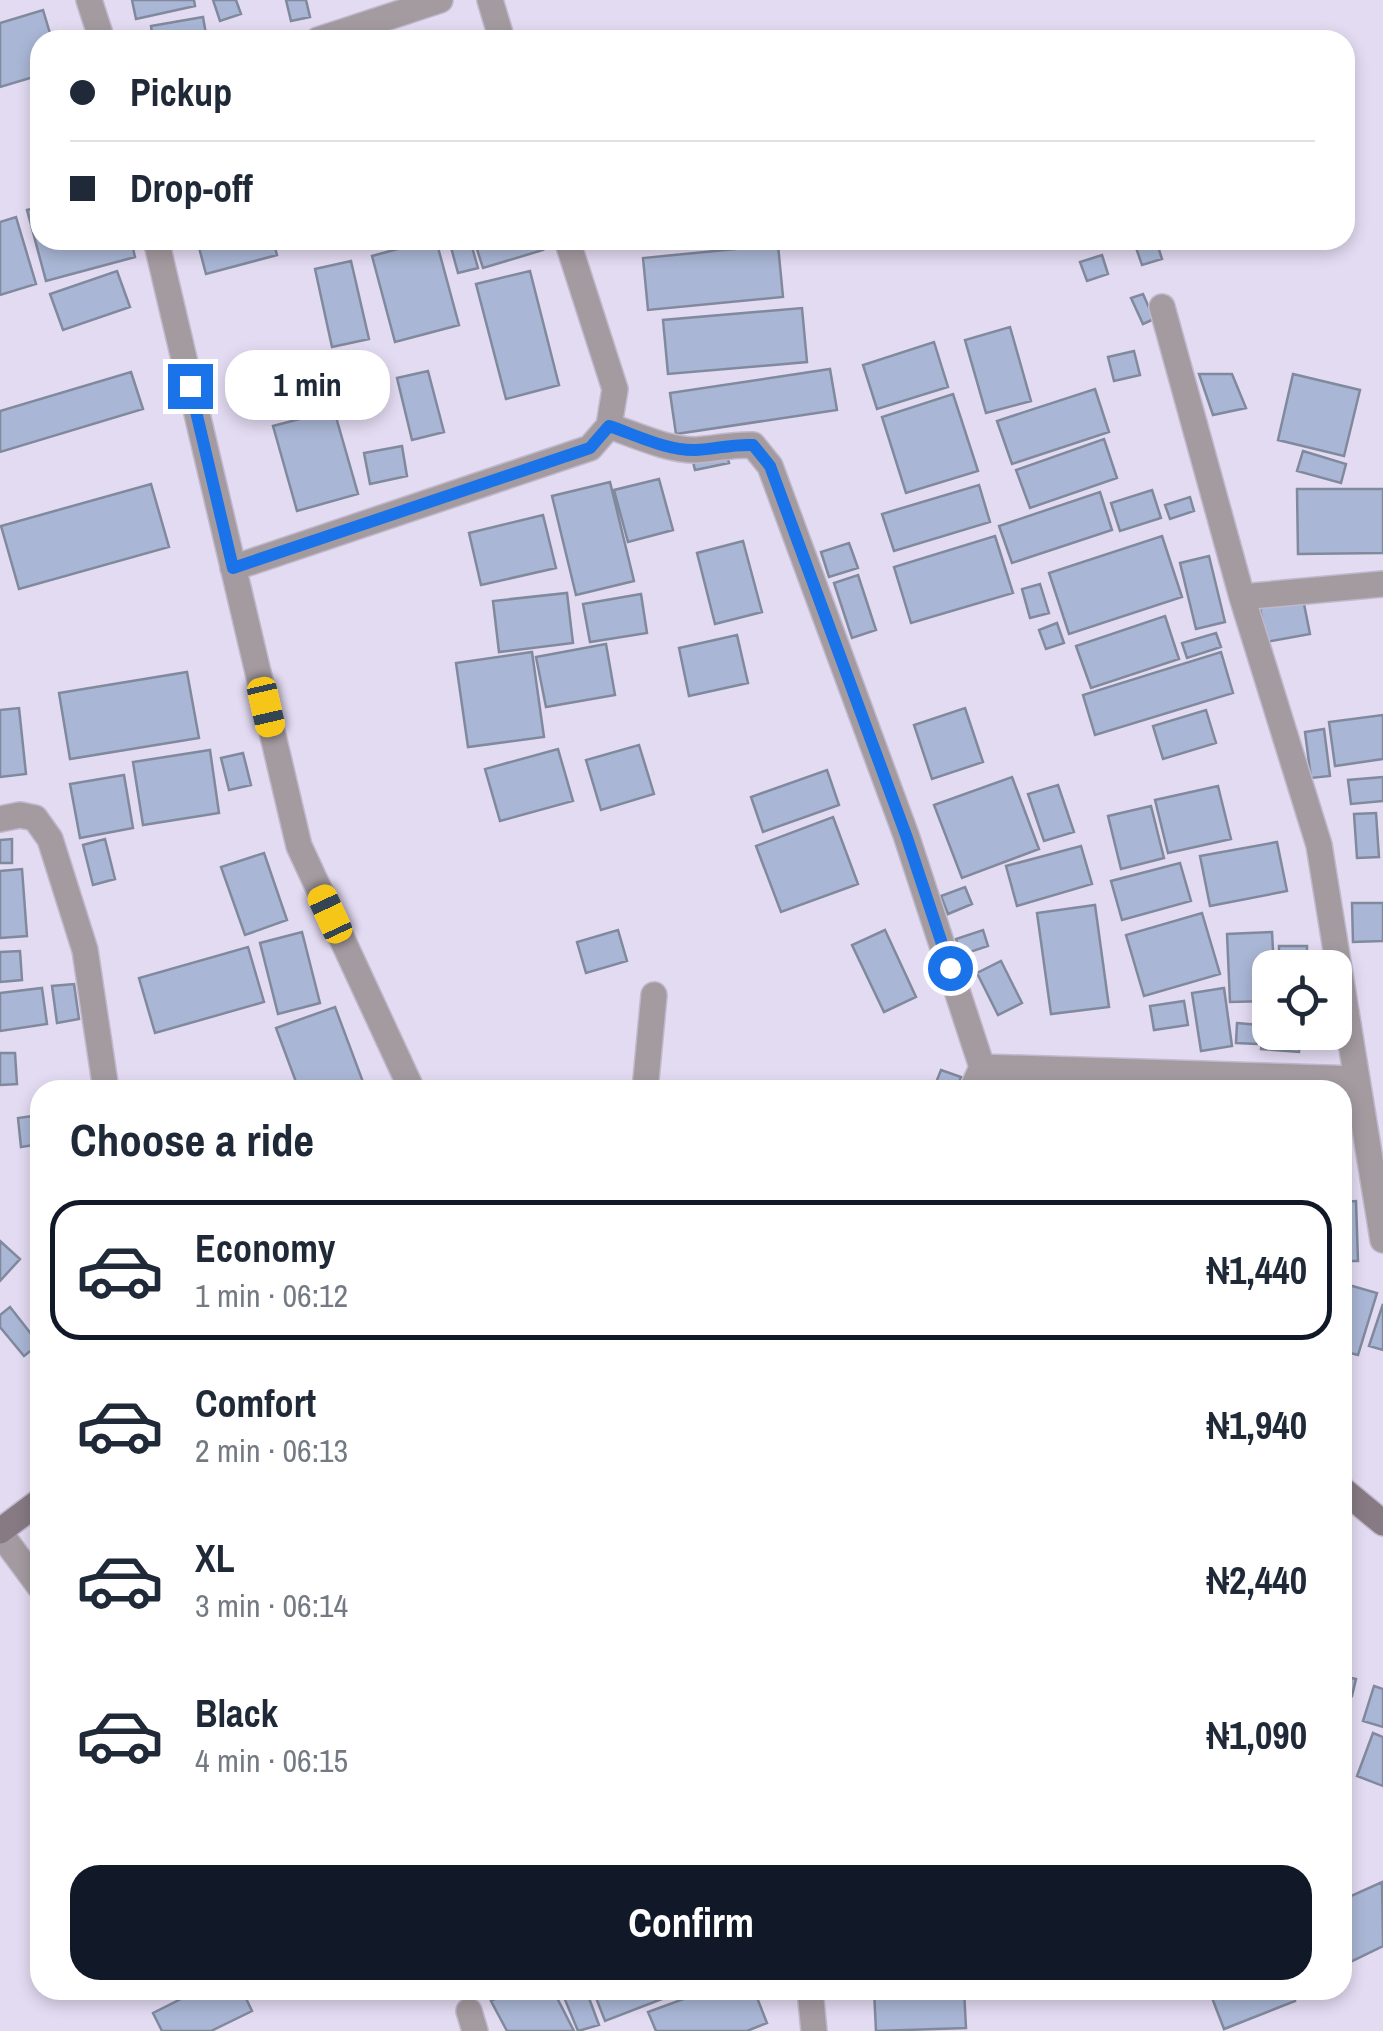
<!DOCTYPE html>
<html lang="en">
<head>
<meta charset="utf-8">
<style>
	:root { --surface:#fff; --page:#f2f2f3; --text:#1f2937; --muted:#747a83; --line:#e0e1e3; --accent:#111827 }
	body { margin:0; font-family:"Archivo Narrow",sans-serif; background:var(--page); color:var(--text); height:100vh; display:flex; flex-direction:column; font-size:38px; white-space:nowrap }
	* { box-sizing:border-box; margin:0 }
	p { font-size:32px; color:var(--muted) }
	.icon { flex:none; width:55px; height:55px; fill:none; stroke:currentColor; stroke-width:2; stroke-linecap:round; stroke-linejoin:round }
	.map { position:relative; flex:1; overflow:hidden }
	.drawer { position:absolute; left:30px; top:1080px; width:1322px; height:920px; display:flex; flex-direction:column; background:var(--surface); border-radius:30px; box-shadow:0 5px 15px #0003 }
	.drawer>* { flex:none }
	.top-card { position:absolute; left:30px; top:30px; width:1325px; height:220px; border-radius:30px; box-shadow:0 5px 15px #0003; display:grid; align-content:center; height:220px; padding:0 40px; background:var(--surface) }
	.controls { position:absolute; left:1252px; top:950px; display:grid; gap:20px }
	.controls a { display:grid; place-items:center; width:100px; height:100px; border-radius:20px; background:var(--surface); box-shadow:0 5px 15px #0003; font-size:50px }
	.end { position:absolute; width:45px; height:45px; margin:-22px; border:12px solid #1a73e8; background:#fff; box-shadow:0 0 0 5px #fff }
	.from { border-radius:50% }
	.bubble { position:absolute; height:70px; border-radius:30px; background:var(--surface); box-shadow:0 5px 15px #0003; font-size:32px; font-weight:800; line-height:70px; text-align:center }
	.car { position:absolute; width:30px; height:60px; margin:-30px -15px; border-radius:12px; box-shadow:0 0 8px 2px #0007; background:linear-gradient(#f5c518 24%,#345 0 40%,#f5c518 0 76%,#345 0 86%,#f5c518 0) }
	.top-card b { display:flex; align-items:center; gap:35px; height:95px; font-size:38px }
	.top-card b+b { border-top:2px solid var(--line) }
	.top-card i { width:25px; height:25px; background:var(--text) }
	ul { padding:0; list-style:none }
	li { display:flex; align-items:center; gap:30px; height:140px; margin:0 20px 15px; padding:0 20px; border:5px solid transparent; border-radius:30px }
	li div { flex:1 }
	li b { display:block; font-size:38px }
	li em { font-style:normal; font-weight:800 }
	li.on { border-color:var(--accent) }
	li>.icon { width:90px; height:90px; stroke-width:1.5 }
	h2 { padding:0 40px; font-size:45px; line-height:120px }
	.cta { display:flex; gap:20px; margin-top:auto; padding:20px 40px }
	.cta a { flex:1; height:115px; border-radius:30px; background:var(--accent); color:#fff; font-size:40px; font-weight:800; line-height:115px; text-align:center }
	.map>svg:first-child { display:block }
	.building { fill:#a9b6d5; stroke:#81899d; stroke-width:2.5 }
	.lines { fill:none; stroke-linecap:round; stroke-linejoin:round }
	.street-casing { stroke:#c0b9cd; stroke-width:28 }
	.secondary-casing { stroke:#c0b9cd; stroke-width:28 }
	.street { stroke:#a49ba1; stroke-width:25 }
	.secondary { stroke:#877a83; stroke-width:25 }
	.route { stroke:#1a73e8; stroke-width:12 }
</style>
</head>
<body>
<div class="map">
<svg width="1383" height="2031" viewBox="0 0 1383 2031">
	<rect width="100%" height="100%" fill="#e3dbf2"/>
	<path class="building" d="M132,0H194L195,6L136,19Z
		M213,0H236L241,14L220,21Z
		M286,0H306L310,17L291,21Z
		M43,10L52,40H40V75L0,87V23Z
		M203,17L207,40H153L151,26Z
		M40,207V240H131L135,257L46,281L27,210Z
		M16,217L36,284L0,295V222Z
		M197,240H273L277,255L206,274Z
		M431,240H436L459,325L395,342L372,256Z
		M449,240H470L478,268L458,273Z
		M474,240H540L543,250L483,268Z
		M624,240H692L624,247Z
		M1140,240H1156L1162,259L1142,265L1134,242Z
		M778,245L783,297L648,310L643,258Z
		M1102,255L1108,274L1087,281L1080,262Z
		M351,261L369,339L332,347L315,269Z
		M117,271L130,307L63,330L50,294Z
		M530,271L559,385L506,399L476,284Z
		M1143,294L1154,319L1143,324L1131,298Z
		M802,308L807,362L668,374L663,320Z
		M1010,327L1031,401L986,413L965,340Z
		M934,342L948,387L877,409L863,365Z
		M1134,351L1140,375L1114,381L1108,357Z
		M830,369L837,410L676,434L670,393Z
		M428,371L444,432L412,440L397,378Z
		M131,372L143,409L0,452V411Z
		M375,372L380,402L354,406L349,377Z
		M1199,374H1232L1246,408L1213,415Z
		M1293,374L1360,390L1344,456L1278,440Z
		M1095,389L1109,432L1012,464L997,421Z
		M953,394L978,471L906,493L882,417Z
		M334,410L358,494L297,511L273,426Z
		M1104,439L1117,478L1030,508L1016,470Z
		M402,446L407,476L370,484L364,453Z
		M725,446L729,463L695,470L691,453Z
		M1303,451L1346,464L1341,483L1297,471Z
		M659,479L673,530L628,542L614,490Z
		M610,482L634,581L576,595L552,496Z
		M151,484L169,547L19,589L1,526Z
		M979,485L990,522L894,551L882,514Z
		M1297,489H1383V553L1298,554Z
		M1152,490L1161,518L1120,531L1111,503Z
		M1100,492L1112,530L1012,563L999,526Z
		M1190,497L1194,511L1170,519L1165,505Z
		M543,515L556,568L481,585L469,533Z
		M995,536L1013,593L911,623L894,567Z
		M1162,536L1182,597L1069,634L1049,573Z
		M743,541L762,612L715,624L697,553Z
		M849,543L858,568L829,577L821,552Z
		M1209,556L1225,622L1196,629L1180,563Z
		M858,575L876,630L852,638L834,583Z
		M1040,584L1049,613L1030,618L1022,589Z
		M567,593L573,643L499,652L493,601Z
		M641,594L647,633L590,642L583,604Z
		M1302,594L1310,634L1266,642L1259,602Z
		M1165,616L1179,659L1091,688L1076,646Z
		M1057,623L1064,643L1046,649L1039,630Z
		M1216,633L1221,647L1187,658L1182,643Z
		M737,635L748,683L689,696L679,648Z
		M606,644L615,695L546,707L536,657Z
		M532,652L544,737L468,747L456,663Z
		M1221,652L1233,693L1095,735L1083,695Z
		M187,672L199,738L70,759L59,693Z
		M19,708L26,774L0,777V710Z
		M965,708L983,762L932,779L914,725Z
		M1206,710L1216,743L1163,759L1153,726Z
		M1383,715V759L1335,766L1329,722Z
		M1324,729L1330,776L1311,778L1305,732Z
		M639,745L654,794L601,810L586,760Z
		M558,749L573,801L500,821L485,769Z
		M210,750L219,813L143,825L133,762Z
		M243,753L251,785L229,790L221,758Z
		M827,770L839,805L763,832L751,797Z
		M124,775L133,828L80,838L70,784Z
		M1012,777L1039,849L962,878L934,805Z
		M1383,777V801L1351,804L1348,780Z
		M1058,785L1074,832L1044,841L1028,794Z
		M1218,786L1231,839L1168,853L1155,800Z
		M1151,806L1164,858L1121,869L1108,816Z
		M1376,813L1379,857L1357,858L1354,814Z
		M833,817L858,884L781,912L756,846Z
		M12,839V863H0V840Z
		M105,839L115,879L93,885L83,845Z
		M1277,842L1287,891L1210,906L1200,856Z
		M1081,846L1092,884L1017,906L1006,866Z
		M264,853L287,920L245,935L221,867Z
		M1180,863L1191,901L1122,920L1111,881Z
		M22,869L27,936L0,938V871Z
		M965,887L972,904L948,914L941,896Z
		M1352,903H1383V941L1353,942Z
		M1095,905L1109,1007L1051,1014L1037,913Z
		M1202,913L1220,974L1144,996L1126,935Z
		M618,930L627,961L586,973L577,942Z
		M885,930L916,997L884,1012L852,945Z
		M983,930L988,946L961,955L956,939Z
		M302,932L320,1003L278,1014L260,943Z
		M1272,932L1274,968H1270V1001L1230,1002L1227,934Z
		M1279,946H1307V968H1279Z
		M248,947L264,1002L155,1033L139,978Z
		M20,951L22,980L0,982V952Z
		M1001,961L1022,1003L998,1015L977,973Z
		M74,984L79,1019L57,1023L52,986Z
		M42,988L47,1024L0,1031V993Z
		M1224,988L1232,1046L1201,1051L1192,993Z
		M1184,1001L1188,1025L1154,1030L1150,1006Z
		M335,1007L366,1090H299L276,1028Z
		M1237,1023L1259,1025L1257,1044L1236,1043Z
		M1263,1028H1270V1032H1301L1299,1052L1261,1049Z
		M0,1053H15L17,1084L0,1085Z
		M941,1070L961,1077L956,1090H933Z
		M40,1115V1144L21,1147L18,1118Z
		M1356,1201L1358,1261H1342V1202Z
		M0,1241L20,1259L0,1281Z
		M1342,1283L1377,1293L1358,1355L1342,1351Z
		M1383,1304V1350L1369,1346Z
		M10,1307L39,1344L24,1356L0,1327V1315Z
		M1342,1676L1356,1679L1352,1696L1342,1693Z
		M1374,1686L1383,1689V1727L1363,1721Z
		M1373,1733L1383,1737V1786L1357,1776Z
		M1382,1882L1383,1946L1348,1963L1342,1952V1900Z
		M199,1990H242L252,2011L211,2031H162L153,2013Z
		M513,1990H516L521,1998L537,1990H553L574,2031H507L491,2001Z
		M561,1990H586L599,2025L578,2031Z
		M593,1990H659L662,1999L605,2021Z
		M708,1990H754L767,2023L747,2031H656L648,2012Z
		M874,1990H964L966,2028L876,2031Z
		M1209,1990H1291L1295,2001L1224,2029Z"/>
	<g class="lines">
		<g class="street-casing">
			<path id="street" d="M89,0L102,40
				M490,0L502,40
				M318,40L440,0
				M156,240L299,846L412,1090
				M1162,307L1242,597L1319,845L1383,1240
				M609,426C636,435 667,450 696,450C716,449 732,444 753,445L770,466L906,835L982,1067
				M233,568L590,448L609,426L615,389L567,240
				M1242,597L1383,584
				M0,819L20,815L35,818L50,839L85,950L106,1090
				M645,1090L654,995
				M972,1090L982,1067L1357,1079
				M0,1533L40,1587
				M810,1990L814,2031
				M469,2011L475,2031"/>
		</g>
		<g class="secondary-casing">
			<path id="secondary" d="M1342,1489L1383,1523
				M0,1531L40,1501"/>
		</g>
		<use href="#street" class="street"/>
		<use href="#secondary" class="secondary"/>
	</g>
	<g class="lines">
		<path class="route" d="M190,386L233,568L590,448L609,426C636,435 667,451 696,450C717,449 731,444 753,445L770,466L906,835L950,968"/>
	</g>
</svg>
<div class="controls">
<a><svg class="icon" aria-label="locate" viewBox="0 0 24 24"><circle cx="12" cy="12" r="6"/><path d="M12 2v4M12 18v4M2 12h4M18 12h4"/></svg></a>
</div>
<i class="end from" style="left:950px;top:968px"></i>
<i class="end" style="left:190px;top:386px"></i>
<div class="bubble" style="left:225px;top:350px;width:165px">1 min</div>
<i class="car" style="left:266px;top:707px;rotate:167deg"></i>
<i class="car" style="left:330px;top:914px;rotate:335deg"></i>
<div class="top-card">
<b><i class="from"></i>Pickup</b>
<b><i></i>Drop-off</b>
</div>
<section class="drawer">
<h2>Choose a ride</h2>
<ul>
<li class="on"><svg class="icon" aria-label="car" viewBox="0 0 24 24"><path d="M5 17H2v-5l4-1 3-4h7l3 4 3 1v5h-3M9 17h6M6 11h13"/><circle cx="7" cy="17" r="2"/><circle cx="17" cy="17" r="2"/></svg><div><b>Economy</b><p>1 min · 06:12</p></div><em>₦1,440</em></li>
<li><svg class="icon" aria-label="car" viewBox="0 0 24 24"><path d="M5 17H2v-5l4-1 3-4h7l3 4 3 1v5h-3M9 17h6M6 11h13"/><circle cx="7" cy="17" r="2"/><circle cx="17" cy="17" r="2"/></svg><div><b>Comfort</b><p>2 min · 06:13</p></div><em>₦1,940</em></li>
<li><svg class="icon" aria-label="car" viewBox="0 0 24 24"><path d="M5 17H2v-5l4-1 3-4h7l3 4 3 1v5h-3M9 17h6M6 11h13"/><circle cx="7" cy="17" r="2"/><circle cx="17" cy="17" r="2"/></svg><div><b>XL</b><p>3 min · 06:14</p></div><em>₦2,440</em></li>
<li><svg class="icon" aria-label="car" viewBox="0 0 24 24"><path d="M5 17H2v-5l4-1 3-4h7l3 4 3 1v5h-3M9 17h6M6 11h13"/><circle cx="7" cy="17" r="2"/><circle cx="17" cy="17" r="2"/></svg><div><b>Black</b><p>4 min · 06:15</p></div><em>₦1,090</em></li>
</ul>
<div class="cta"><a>Confirm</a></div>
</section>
</div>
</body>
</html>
